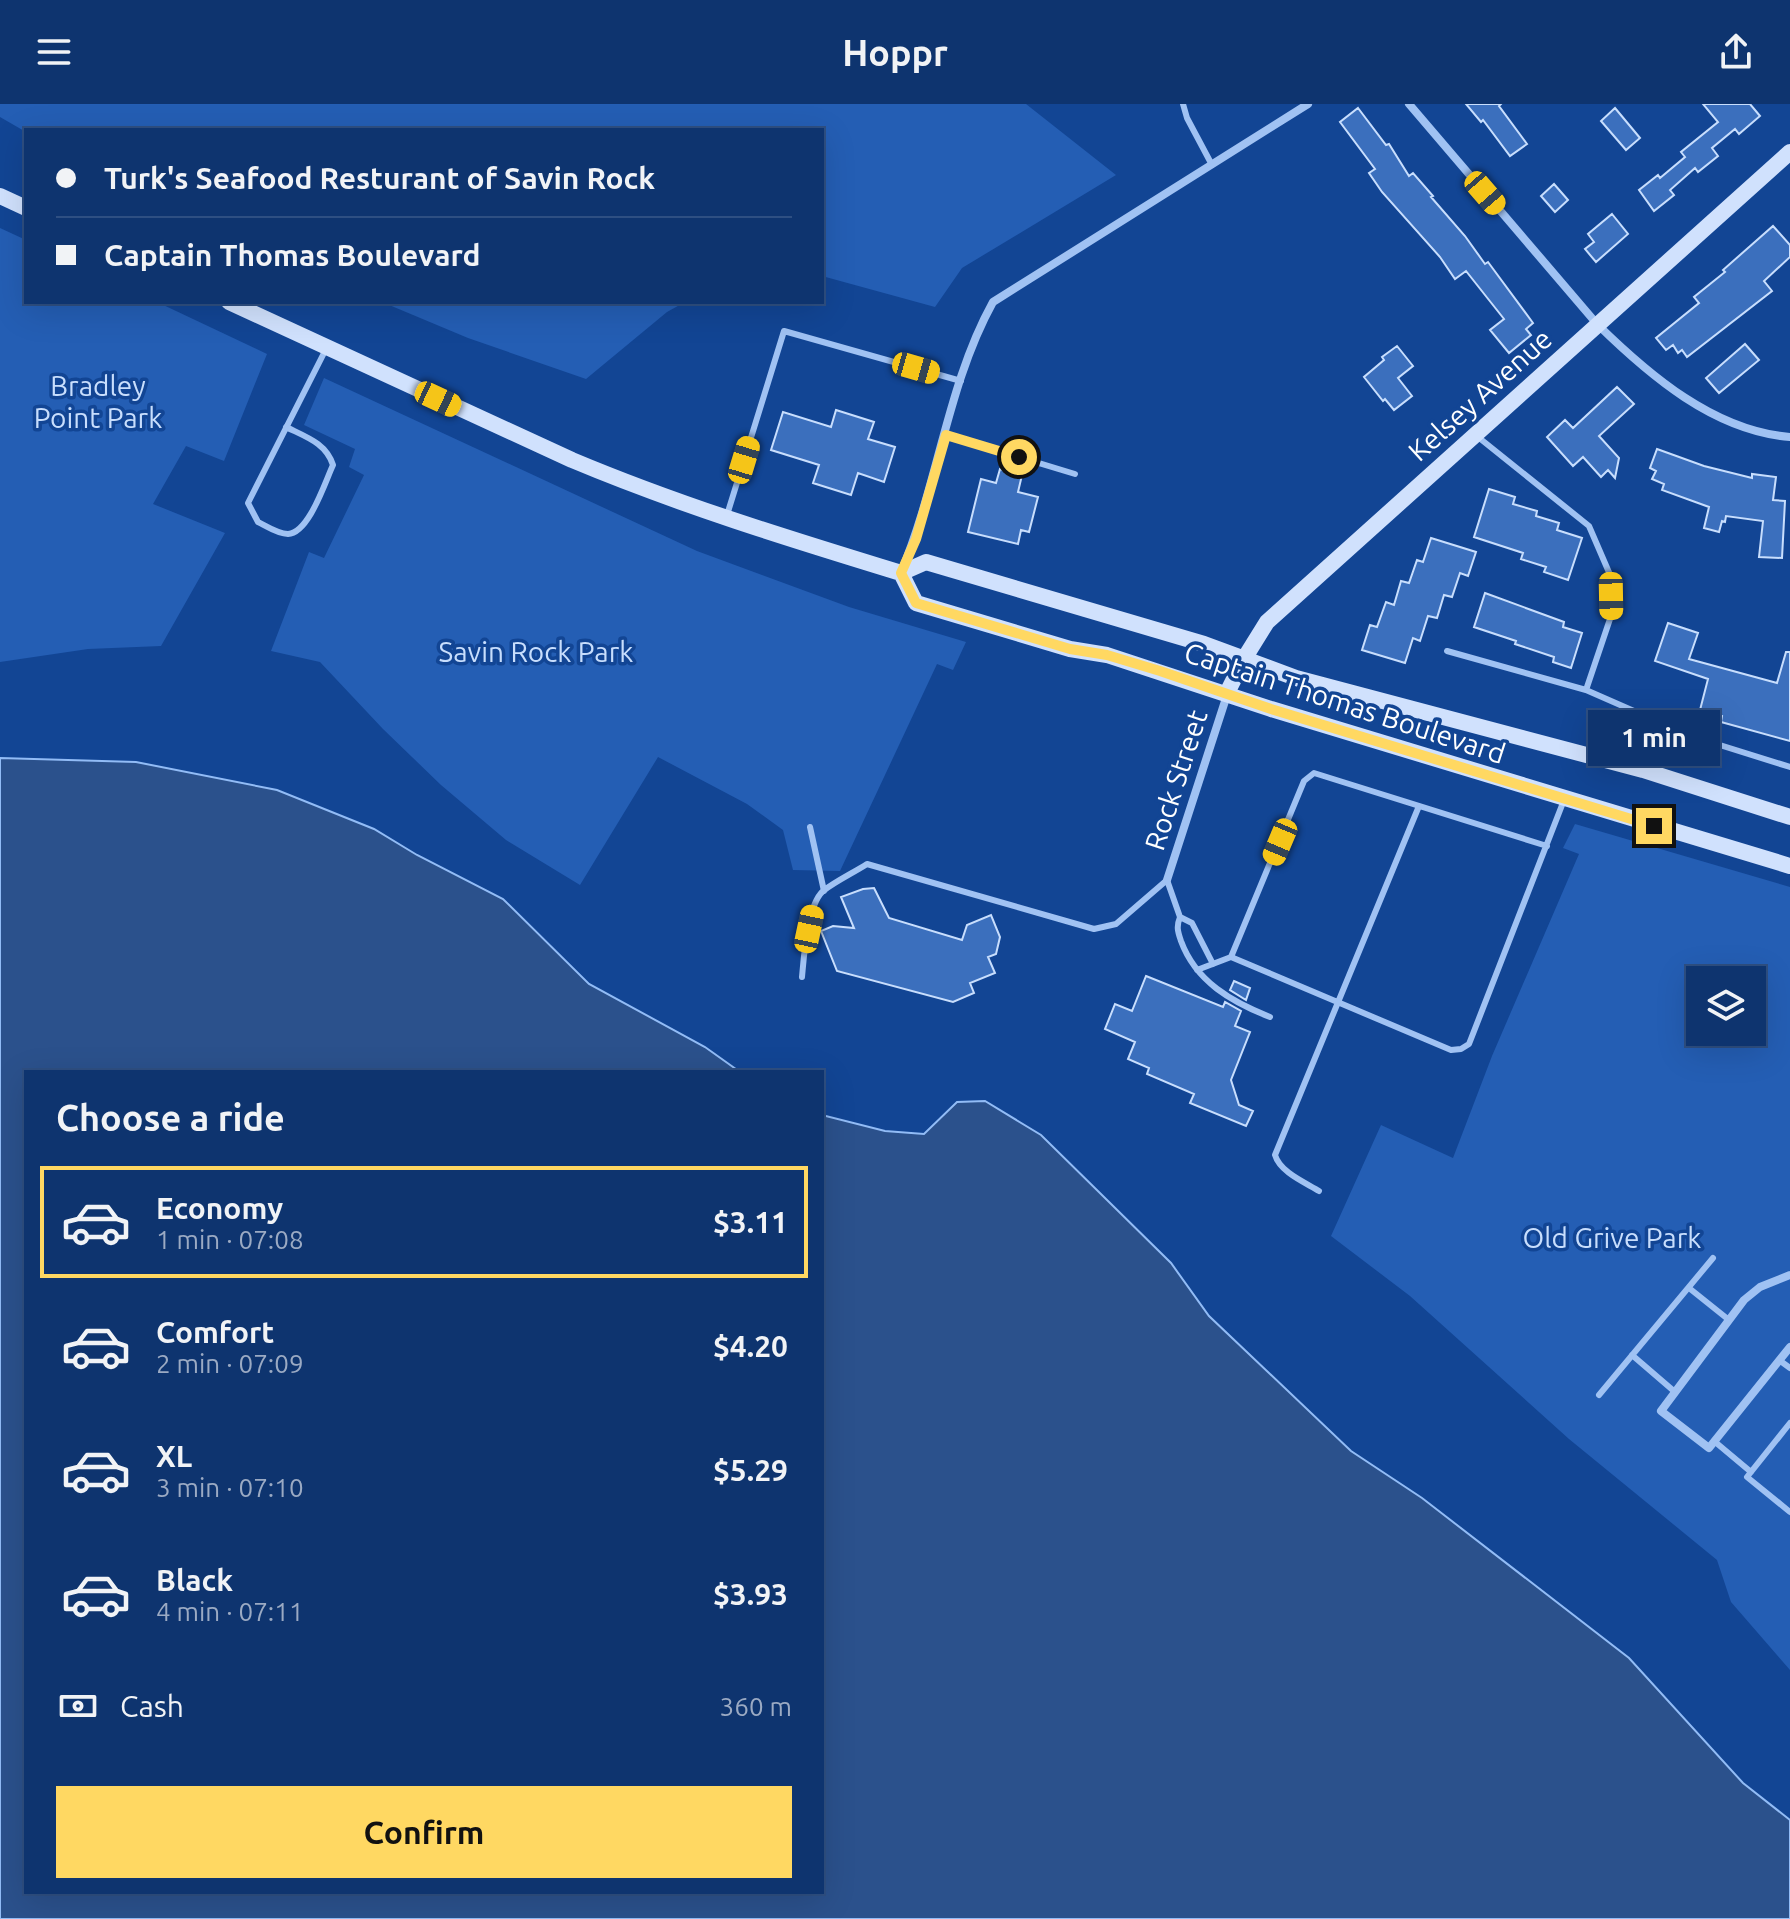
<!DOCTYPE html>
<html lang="en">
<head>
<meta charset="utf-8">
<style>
	:root { --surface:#0e346f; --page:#1c3f77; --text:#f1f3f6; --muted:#9baac3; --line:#2e4f82; --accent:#ffd862 }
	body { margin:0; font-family:Ubuntu,sans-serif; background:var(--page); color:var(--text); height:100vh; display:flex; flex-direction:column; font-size:30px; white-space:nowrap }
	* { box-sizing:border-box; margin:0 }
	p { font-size:26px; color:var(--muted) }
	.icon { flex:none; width:44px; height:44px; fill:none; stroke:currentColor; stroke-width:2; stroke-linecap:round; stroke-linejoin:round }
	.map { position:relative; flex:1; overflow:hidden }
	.drawer { position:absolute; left:24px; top:966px; width:800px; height:824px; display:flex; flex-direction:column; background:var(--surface); border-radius:0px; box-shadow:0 8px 32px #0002,0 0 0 2px var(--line) }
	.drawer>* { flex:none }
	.top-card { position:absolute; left:24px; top:24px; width:800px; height:176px; border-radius:0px; box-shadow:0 8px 32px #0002,0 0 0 2px var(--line); display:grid; align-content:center; height:176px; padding:0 32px; background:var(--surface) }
	.controls { position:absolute; left:1686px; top:862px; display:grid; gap:16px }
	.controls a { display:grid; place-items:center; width:80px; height:80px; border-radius:0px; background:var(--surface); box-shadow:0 8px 32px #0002,0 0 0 2px var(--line); font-size:40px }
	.end { position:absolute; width:36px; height:36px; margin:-18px; border:10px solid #ffd862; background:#111; box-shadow:0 0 0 4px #111 }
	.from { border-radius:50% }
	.bubble { position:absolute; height:56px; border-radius:0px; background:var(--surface); box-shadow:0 8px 32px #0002,0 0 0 2px var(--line); font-size:26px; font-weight:700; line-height:56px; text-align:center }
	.car { position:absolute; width:24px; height:48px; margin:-24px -12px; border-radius:10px; box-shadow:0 0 6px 2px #0007; background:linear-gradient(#f5c518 24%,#345 0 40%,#f5c518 0 76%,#345 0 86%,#f5c518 0) }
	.top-card b { display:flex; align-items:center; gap:28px; height:76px; font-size:30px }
	.top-card b+b { border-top:2px solid var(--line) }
	.top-card i { width:20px; height:20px; background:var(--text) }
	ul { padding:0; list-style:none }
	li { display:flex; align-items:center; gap:24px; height:112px; margin:0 16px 12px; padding:0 16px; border:4px solid transparent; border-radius:0px }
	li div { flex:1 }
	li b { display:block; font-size:30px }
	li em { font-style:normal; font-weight:700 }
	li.selected { border-color:var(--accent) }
	li>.icon { width:72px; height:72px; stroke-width:1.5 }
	h2 { padding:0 32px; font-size:36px; line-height:96px }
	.pay { display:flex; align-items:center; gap:20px; height:88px; padding:0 32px; font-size:30px }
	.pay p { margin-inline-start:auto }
	.cta { display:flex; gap:16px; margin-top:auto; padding:16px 32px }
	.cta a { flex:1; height:92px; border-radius:0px; background:var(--accent); color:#111; font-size:32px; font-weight:700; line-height:92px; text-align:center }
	header { display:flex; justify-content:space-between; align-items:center; height:104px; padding:0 32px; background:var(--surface); font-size:36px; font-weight:700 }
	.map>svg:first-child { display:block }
	.green { fill:#245eb4; fill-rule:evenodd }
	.water { fill:#2b518c; stroke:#92bcf6; stroke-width:2 }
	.building { fill:#3b6fbd; stroke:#c8defd; stroke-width:2 }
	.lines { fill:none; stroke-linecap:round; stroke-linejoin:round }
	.lane { stroke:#a0c2f3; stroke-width:6 }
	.street { stroke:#a0c2f3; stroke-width:8 }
	.secondary { stroke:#d0e1fd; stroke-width:16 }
	.route { stroke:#ffd862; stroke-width:10 }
	.labels { text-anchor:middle; stroke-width:7; stroke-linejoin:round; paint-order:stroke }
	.park-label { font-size:28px; fill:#c8defd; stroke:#124594 }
	.street-label { font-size:28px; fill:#fff; stroke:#124594 }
</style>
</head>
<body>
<header><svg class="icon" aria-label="menu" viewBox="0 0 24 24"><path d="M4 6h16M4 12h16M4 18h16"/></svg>Hoppr<svg class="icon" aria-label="share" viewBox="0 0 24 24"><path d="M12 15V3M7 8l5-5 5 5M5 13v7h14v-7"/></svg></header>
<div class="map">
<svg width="1790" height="1815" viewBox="0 0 1790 1815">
	<rect width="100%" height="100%" fill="#124594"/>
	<path class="green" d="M0,0H1026L1116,71L962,164L935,203L822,172V26L26,28L0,13Z
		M0,124L26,136V198H157L267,250L224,357L186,342L153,400L225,429L161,542L88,545L0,558Z
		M382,198H685L667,208L586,275L468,234Z
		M324,274L697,447L849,503L966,538L953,566L937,560L840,767L793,766L783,726L747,700L658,653L580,781L506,736L441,681L383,625L320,558L271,547L309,448L324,454L364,371L349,363L355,345L304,321Z
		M1575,720L1790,783V1566L1731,1498L1717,1456L1569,1335L1410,1192L1331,1132L1381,1021L1453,1054L1492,952L1579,750L1563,744ZM1700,876H1752V928H1700Z"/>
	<path class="water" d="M0,654L136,658L277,686L374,725L417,751L503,795L589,880L705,943L740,968H26V1788H822V1011L885,1027L924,1030L957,998L985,997L1041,1031L1171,1159L1209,1212L1351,1347L1422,1394L1629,1554L1743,1679L1790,1716V1815H0Z"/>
	<path class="building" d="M1466,0H1501L1499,2L1527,40L1510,52L1483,16L1481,18Z
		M1703,0H1750L1760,12L1739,30L1735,25L1712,44L1718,52L1698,68L1695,64L1670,86L1674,91L1654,107L1639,86L1658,71L1660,74L1685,53L1681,48L1718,18Z
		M1358,4L1386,41L1389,40L1409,72L1413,69L1433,92L1431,93L1465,132L1485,160L1488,158L1533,219L1526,225L1531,231L1509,249L1490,226L1504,215L1466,167L1455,175L1440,153L1382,88L1369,69L1375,65L1340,18Z
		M1615,4L1640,34L1626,46L1601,17Z
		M1554,80L1568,96L1555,108L1541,92Z
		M1612,110L1628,130L1596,158L1585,145L1594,138L1588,130Z
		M1773,122L1790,141V153L1764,177L1772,187L1687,253L1682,246L1678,249L1673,241L1666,246L1656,234L1699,199L1694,193L1725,168L1723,166Z
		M1745,240L1759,256L1719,289L1706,274Z
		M1397,242L1413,262L1398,274L1412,292L1394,306L1385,295L1383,297L1364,273L1384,256L1382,253Z
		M1617,283L1634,300L1599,332L1619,354L1615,374L1608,366L1601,373L1583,353L1573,362L1547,333L1565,316L1573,324Z
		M836,306L874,318L868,335L895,343L884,378L858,369L851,391L813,379L819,361L771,346L783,308L831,323Z
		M1657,345L1704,362L1752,374V370L1776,373L1773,396L1785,397L1782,454L1759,453L1763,417L1726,412L1725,418L1722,417L1719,428L1704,424L1709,403L1662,386L1664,380L1652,375L1656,367L1650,364Z
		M1000,365L1022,371L1018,388L1038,393L1029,428L1021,426L1018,440L968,428L981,375L996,379Z
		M1489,385L1515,393L1513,400L1537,407L1536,412L1559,419L1557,426L1582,434L1568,476L1544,468L1546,463L1521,455L1523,449L1474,433Z
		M1431,434L1476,448L1468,472L1460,469L1452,493L1444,491L1437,514L1428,512L1420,537L1413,534L1405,559L1362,546L1370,521L1377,523L1386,498L1394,501L1401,477L1409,479L1417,456L1423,458Z
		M1485,489L1564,518L1563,523L1582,529L1571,564L1553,558L1554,553L1515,540L1516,537L1474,523Z
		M1668,519L1698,529L1689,555L1777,579L1786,548H1790V637L1721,618L1722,612L1700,606L1708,575L1655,557Z
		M874,784L889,814L962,836L967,821L991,811L1000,833L996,850L988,853L995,869L970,879L974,889L953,898L837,867L821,827L833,822L854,824L841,793L863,785Z
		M1146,872L1223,903L1225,898L1241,907L1235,922L1250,928L1231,976L1239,1001L1253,1007L1246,1022L1190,999L1194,990L1147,970L1149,964L1128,955L1135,938L1105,925L1115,900L1132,907Z
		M1234,877L1250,884L1246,896L1230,886Z"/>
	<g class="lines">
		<path class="lane" d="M1183,0L1187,14L1212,61
			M286,323C306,333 326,339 333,361C325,378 309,429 288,430C278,430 266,422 258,418L248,399L327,243
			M946,331L1075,370
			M1478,333L1589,422L1611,473V512L1586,586
			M727,411L784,227L961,277
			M1447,547L1586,586L1691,632L1790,663
			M810,723L824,787
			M1231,853L1304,677L1314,669L1547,742
			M1213,860L1192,819L1180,813C1176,823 1178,828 1181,837C1196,878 1232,898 1270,913
			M1197,866L1231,853L1451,946L1461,945L1469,940L1564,696
			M802,873C804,852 807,802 823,787C836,777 853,769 867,760L1094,825L1116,820L1167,776L1180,813
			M1319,1087C1304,1078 1280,1068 1275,1051L1419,702
			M1689,1184L1729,1216
			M1632,1251L1675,1288
			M1779,1256L1790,1264
			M1599,1291L1713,1154
			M1790,1319L1747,1373L1790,1408
			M1714,1337L1751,1368"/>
		<path class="street" d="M1409,0L1597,220C1649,271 1714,327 1790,333
			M901,468C938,381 947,281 993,198L1308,0
			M1167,776L1227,591
			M1790,1171L1760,1183L1744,1196L1661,1307L1709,1344L1790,1243"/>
		<path class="secondary" d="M0,92L26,104
			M229,198L572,356C679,401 790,435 901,469L926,458L1204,540L1296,574L1643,666L1790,713
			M901,469L916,499L1070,545L1107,551L1271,605L1790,762
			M1227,589L1244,555L1267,518L1790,48"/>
	</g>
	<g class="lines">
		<path class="route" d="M1019,353L946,331L916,435L901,469L916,499L1070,545L1107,551L1160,567L1271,605L1654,722"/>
	</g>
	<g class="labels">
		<g class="park-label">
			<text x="98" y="292">Bradley<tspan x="98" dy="32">Point Park</tspan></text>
			<text x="536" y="558">Savin Rock Park</text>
			<text x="1612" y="1144">Old Grive Park</text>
		</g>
		<g class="street-label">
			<text transform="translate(1480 291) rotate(-42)" y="10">Kelsey Avenue</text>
			<text transform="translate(1345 599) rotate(18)" y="10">Captain Thomas Boulevard</text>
			<text transform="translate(1176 676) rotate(-72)" y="10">Rock Street</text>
		</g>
	</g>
</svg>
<div class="controls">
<a><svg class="icon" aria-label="layers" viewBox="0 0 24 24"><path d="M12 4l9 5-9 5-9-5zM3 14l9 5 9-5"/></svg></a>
</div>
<i class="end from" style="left:1019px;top:353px"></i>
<i class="end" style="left:1654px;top:722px"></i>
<div class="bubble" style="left:1588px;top:606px;width:132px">1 min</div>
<i class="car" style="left:1485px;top:89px;rotate:139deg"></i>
<i class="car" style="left:916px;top:264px;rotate:106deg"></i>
<i class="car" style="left:438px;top:295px;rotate:115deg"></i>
<i class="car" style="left:744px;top:356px;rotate:17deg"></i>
<i class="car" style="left:1611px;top:492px;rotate:179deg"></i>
<i class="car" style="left:1280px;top:738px;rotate:203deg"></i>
<i class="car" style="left:809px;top:825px;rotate:12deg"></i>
<div class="top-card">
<b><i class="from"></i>Turk's Seafood Resturant of Savin Rock</b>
<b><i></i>Captain Thomas Boulevard</b>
</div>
<section class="drawer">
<h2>Choose a ride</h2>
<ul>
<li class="selected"><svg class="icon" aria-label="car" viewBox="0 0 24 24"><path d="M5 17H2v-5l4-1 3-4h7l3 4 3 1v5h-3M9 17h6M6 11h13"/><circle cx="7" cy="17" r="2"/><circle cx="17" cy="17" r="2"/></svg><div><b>Economy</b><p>1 min · 07:08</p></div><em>$3.11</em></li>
<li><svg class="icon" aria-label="car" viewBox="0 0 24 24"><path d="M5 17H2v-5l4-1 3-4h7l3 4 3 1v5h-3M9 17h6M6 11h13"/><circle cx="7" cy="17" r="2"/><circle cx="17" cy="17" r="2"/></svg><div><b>Comfort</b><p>2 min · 07:09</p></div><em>$4.20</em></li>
<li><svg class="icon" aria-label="car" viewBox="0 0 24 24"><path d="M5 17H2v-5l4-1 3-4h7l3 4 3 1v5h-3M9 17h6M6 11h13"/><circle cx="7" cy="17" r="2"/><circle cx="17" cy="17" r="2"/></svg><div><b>XL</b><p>3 min · 07:10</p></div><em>$5.29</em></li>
<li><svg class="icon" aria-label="car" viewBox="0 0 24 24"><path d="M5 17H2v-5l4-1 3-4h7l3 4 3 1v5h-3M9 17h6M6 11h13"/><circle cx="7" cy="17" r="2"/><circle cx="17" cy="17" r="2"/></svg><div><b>Black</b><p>4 min · 07:11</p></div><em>$3.93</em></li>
</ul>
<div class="pay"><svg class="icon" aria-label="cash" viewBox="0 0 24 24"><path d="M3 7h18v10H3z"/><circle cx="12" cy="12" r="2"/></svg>Cash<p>360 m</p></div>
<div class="cta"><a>Confirm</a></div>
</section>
</div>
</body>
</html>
